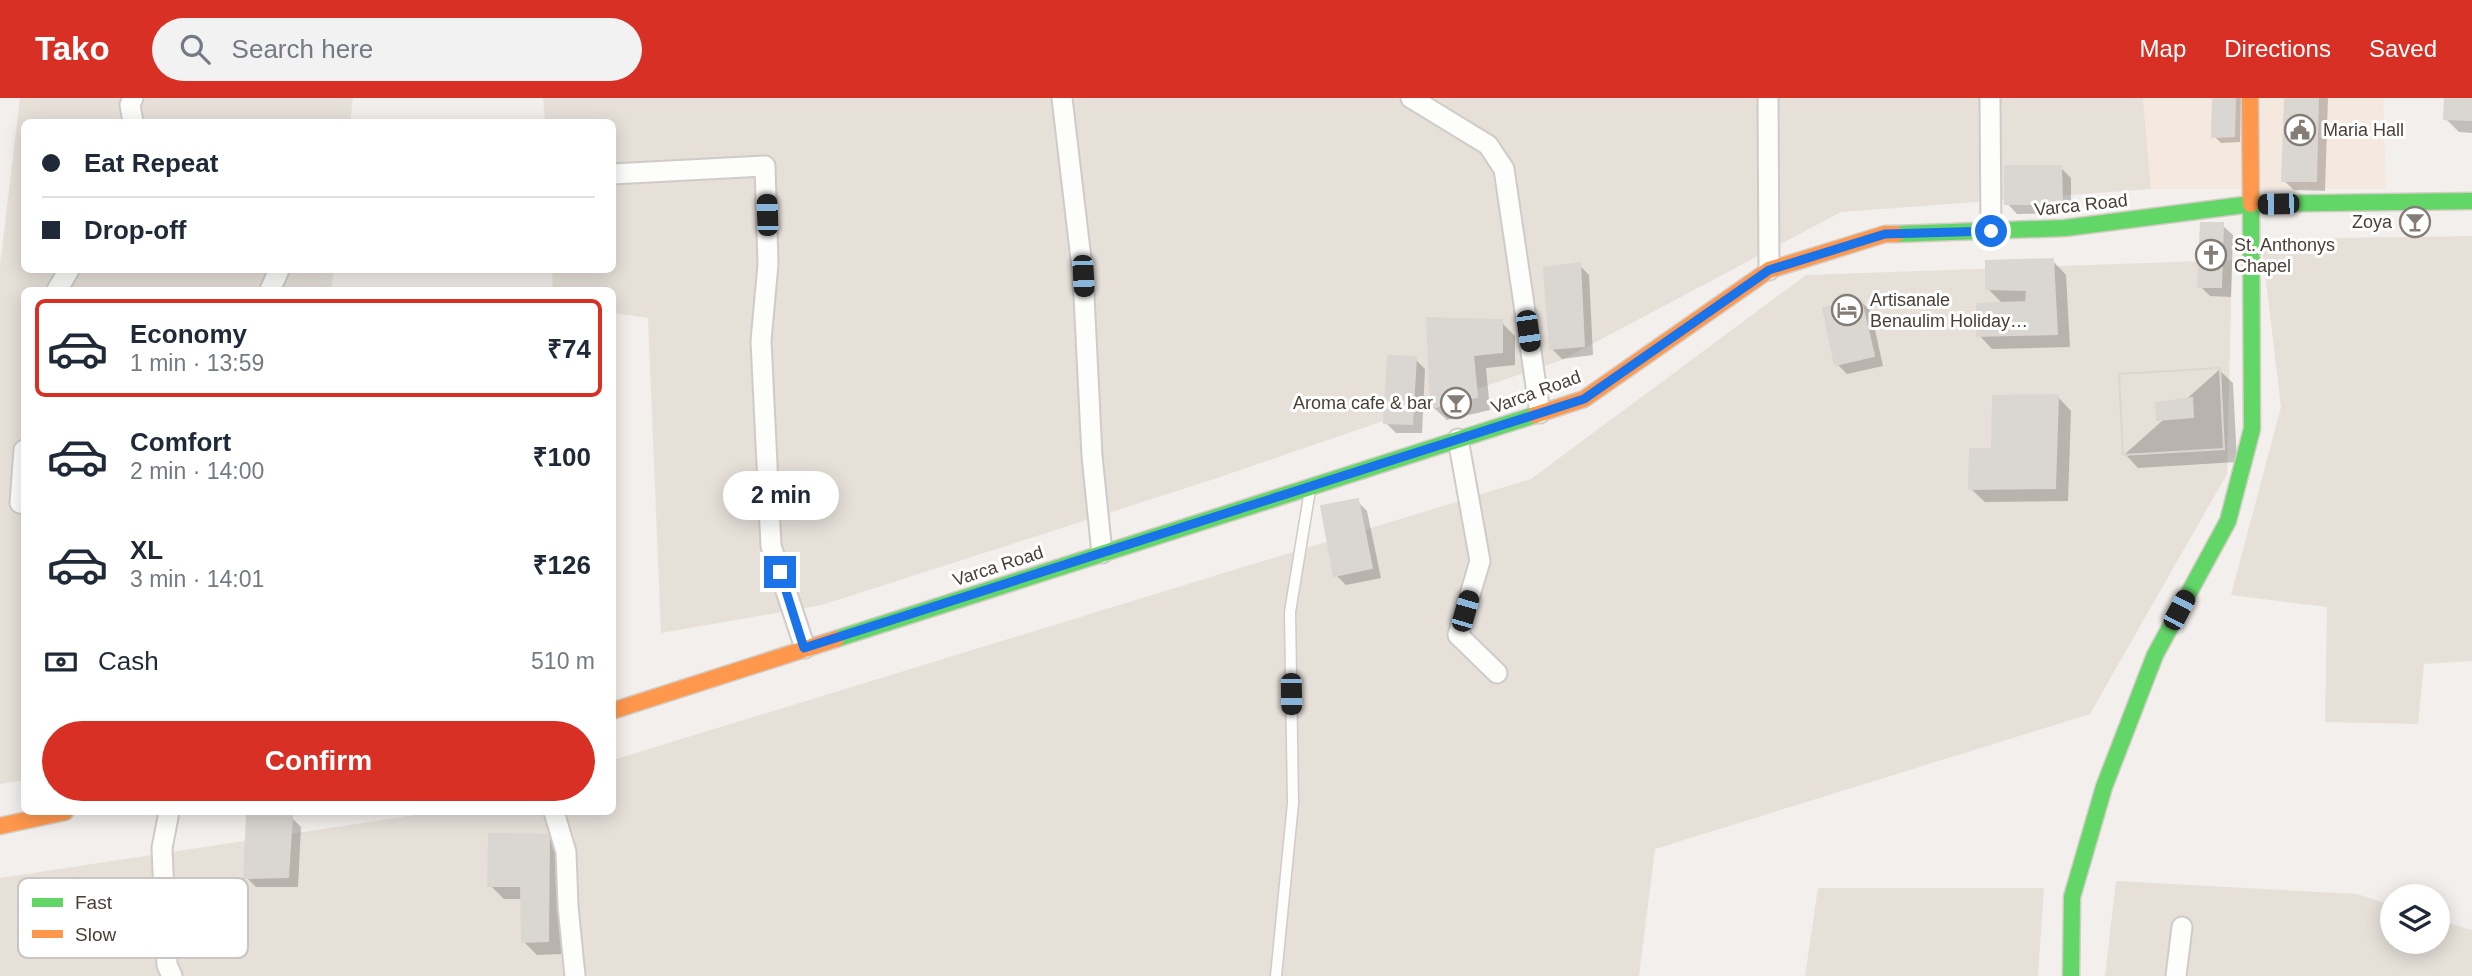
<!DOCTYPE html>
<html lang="en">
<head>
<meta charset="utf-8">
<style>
	:root { --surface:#fff; --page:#f2f2f3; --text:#1f2937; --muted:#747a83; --line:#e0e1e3; --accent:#d93025 }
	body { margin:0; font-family:Helvetica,sans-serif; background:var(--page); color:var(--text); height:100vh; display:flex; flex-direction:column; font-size:26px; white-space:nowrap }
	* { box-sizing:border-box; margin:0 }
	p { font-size:23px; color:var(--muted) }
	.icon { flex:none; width:38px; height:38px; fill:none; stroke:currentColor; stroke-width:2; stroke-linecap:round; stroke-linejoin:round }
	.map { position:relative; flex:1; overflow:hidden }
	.details { position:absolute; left:21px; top:189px; width:595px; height:528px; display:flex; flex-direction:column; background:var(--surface); border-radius:10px; box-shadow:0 4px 18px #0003 }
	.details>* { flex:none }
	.hud { position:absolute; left:21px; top:21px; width:595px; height:154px; border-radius:10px; box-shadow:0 4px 18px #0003; display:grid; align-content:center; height:154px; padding:0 21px; background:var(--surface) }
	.fabs { position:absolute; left:2380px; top:786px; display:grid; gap:14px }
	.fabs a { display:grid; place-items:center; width:70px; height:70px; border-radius:50%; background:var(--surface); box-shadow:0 4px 18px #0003; font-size:35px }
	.end { position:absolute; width:32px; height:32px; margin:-16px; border:9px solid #1a73e8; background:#fff; box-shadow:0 0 0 4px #fff }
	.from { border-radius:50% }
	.bubble { position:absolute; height:49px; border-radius:24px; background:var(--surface); box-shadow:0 4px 18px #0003; font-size:23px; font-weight:700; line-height:49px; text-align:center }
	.car { position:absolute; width:21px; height:42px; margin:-21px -10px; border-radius:9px; box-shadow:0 0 5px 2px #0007; background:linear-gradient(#222 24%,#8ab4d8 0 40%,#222 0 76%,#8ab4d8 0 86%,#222 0) }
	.hud b { display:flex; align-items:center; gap:24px; height:66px; font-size:26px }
	.hud b+b { border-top:2px solid var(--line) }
	.hud i { width:18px; height:18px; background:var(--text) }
	ul { padding:12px 0 0; list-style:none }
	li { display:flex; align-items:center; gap:21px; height:98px; margin:0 14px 10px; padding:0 7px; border:4px solid transparent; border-radius:10px }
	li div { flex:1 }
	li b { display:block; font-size:26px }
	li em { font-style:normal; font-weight:700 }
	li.on { border-color:var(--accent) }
	li>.icon { width:63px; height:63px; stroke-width:1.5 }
	.pay { display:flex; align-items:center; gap:18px; height:77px; padding:0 21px; font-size:26px }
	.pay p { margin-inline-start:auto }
	.primary-button { display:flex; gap:14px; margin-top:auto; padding:14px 21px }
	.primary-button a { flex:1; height:80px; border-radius:42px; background:var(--accent); color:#fff; font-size:28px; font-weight:700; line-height:80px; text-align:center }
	header { display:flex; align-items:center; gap:42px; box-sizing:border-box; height:98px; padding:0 35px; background:var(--accent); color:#fff }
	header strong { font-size:33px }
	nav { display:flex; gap:38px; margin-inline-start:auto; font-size:24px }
	.search { width:490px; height:63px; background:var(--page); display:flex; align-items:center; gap:18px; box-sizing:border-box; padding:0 24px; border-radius:38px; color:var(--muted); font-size:26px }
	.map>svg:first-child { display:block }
	.residential { fill:#e6e0d9 }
	.commercial { fill:#f5e8de }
	.shadow { fill:#0003 }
	.building { fill:#dad6d2; stroke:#dbd6d1; stroke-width:2; fill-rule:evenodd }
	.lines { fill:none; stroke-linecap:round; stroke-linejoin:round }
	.lane-casing { stroke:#cfcbc8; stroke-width:13 }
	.street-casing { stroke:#cfcbc8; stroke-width:23 }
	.fast-casing { stroke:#d3ccc3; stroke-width:19 }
	.slow-casing { stroke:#d3ccc3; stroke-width:19 }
	.lane { stroke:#fdfdfc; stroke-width:10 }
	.street { stroke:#fdfdfc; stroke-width:19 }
	.fast { stroke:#63d668; stroke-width:16 }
	.slow { stroke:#ff974d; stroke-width:16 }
	.route { stroke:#1a73e8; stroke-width:9 }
	.labels { text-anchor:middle; stroke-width:6; stroke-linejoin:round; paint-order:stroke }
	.poi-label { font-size:18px; fill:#493f37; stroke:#fff; text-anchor:start }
	.street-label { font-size:18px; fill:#493f37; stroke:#fff }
	.key { fill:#fff; stroke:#c8c5c3; stroke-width:2 }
	.key-label { font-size:19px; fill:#493f37 }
</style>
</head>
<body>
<header>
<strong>Tako</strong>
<div class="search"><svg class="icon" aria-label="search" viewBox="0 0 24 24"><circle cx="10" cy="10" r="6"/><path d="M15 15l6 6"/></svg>Search here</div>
<nav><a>Map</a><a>Directions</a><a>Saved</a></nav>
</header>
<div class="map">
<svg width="2472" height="878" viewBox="0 0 2472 878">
	<rect width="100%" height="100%" fill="#f2efec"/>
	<path class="residential" d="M20,0H353L350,24H24V172H334L331,192H24V682L0,686V167Z
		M543,0H2143L2151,91L1841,114L1562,262L1211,382L822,507L661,535L648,220L613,215L612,192H553L552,172H612V24H545Z
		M2472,138V563L2424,566L2418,626L2325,624L2327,509L2231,497L2281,309L2261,141Z
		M2232,162L2227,376L2090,616L1655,751L1639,878H0V780L435,714H612L613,662L1531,381L1806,177Z
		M2116,783L2357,796L2392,807V844H2438V822L2472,832V878H2105Z
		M1818,790H2044L2038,878H1805Z"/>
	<path class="commercial" d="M2143,0H2383L2386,91H2151Z"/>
	<path class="shadow" d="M2215,0H2241L2240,44L2221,45L2214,38Z
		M2286,0H2328L2325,93L2294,92L2283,82Z
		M2446,0H2472V35L2459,34L2446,21Z
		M2061,70L2071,80V115L2017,116L2007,105Z
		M2222,127L2233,137L2231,199L2210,198L2200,188Z
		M2053,163L2066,177L2070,249L1992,251L1979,237L2004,207L1988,191Z
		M1579,167L1589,177L1593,257L1562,261L1552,251Z
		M1861,203L1871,214L1883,268L1847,276L1837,266Z
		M1429,222L1501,224L1515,238V267L1486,270L1490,312L1447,322L1433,309Z
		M1415,261L1425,271L1422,335H1396L1386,325Z
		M2219,272L2233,285L2237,364L2138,370L2125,356Z
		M2058,299L2071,313L2068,403L1985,404L1971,391L1994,353Z
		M1357,403L1367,413L1381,480L1346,487L1336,477Z
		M291,719L301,729L298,789H256L246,779Z
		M548,738L562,752L561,856L537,857L523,843V801H504L490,787Z"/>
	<path class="building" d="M2213,0H2235L2234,38L2212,39Z
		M2285,0H2318L2316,83H2282Z
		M2445,0H2472V22L2444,21Z
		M2005,68H2061L2062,106H2005Z
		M2201,125H2223L2221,189H2198Z
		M2053,161L2057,236L1977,238V206L2026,204L2027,192L1986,191V163Z
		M1580,165L1584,248L1550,251L1544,170Z
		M1861,202L1874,258L1835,267L1823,210Z
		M1427,220L1502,222V254L1473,257L1477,299L1431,310Z
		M1388,258L1416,259L1412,326L1384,325Z
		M2220,270L2224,351L2123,357L2119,276ZM2192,300L2193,319L2157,322L2156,305Z
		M2220,270L2224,351L2123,357L2119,276Z
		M2058,297L2055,390L1969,391L1970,351H1992L1993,298Z
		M1358,401L1372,470L1334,478L1321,408Z
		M247,718H292L288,779L244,780Z
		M489,736L549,737L548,843L522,844L521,788H488Z"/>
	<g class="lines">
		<g class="lane-casing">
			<path id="lane" d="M1276,878L1293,705L1290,514L1310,392"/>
		</g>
		<g class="street-casing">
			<path id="street" d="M133,0L130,7L133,24
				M1062,0L1083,178L1092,358L1102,455
				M1411,0L1488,47L1504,71L1540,315
				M1768,0L1769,172
				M1990,0L1991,133
				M612,76L765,68L768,166L761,243L771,448L805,550
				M57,192L69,172
				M270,192L279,172
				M1458,341L1480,463L1458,537L1497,575
				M24,352L20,405L24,406
				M169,714L162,750L167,867L172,878
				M554,714L566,754L568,808L575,878
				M2176,878L2182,829"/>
		</g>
		<g class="fast-casing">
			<path id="fast" d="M1896,136L2065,130L2251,106L2472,103
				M836,541L1535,317
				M2071,878L2072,799L2104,689L2155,557L2228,423L2252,331L2251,106"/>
		</g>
		<g class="slow-casing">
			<path id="slow" d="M2250,0L2251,106
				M1535,317L1584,301L1769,172L1885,136H1896
				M612,613L836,541
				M0,728L65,714"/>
		</g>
		<use href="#lane" class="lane"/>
		<use href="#street" class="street"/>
		<use href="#fast" class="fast"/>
		<use href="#slow" class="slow"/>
	</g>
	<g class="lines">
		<path class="route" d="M780,474L804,550L1584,301L1769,172L1885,136L1991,133"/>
	</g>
	<defs>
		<g id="civic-ring" transform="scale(1.575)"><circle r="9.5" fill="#fff" stroke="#847d76" stroke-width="1.5"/><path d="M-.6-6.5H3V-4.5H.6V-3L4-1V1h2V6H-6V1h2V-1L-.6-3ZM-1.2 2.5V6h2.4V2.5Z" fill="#847d76"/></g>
		<g id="bar-ring" transform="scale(1.575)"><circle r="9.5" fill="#fff" stroke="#847d76" stroke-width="1.5"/><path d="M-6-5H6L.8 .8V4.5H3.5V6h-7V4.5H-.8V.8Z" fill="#847d76"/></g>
		<g id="church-ring" transform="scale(1.575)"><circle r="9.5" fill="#fff" stroke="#847d76" stroke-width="1.5"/><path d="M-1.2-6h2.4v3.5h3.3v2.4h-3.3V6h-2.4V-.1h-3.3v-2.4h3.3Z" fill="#847d76"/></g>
		<g id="hotel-ring" transform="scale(1.575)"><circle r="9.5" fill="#fff" stroke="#847d76" stroke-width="1.5"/><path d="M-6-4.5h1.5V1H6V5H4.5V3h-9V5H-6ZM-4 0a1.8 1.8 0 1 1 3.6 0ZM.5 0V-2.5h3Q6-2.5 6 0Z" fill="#847d76"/></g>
	</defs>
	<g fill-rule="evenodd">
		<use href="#civic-ring" x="2300" y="32"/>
		<use href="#bar-ring" x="2415" y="124"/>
		<use href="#church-ring" x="2211" y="157"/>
		<use href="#hotel-ring" x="1847" y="212"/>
		<use href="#bar-ring" x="1456" y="305"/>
	</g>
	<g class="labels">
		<g class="poi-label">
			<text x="2323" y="38">Maria Hall</text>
			<text x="2392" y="130" text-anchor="end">Zoya</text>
			<text x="2234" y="153">St. Anthonys<tspan x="2234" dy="21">Chapel</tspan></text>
			<text x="1870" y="208">Artisanale<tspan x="1870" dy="21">Benaulim Holiday…</tspan></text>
			<text x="1433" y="311" text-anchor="end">Aroma cafe &amp; bar</text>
		</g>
		<g class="street-label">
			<text transform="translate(2081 107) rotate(-6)" y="6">Varca Road</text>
			<text transform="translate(1536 294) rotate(-20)" y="6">Varca Road</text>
			<text transform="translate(998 468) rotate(-18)" y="6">Varca Road</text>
		</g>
	</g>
	<rect x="18" y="780" width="230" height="80" rx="10" class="key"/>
	<rect x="32" y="800" width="31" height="9" fill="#63d668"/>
	<rect x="32" y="832" width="31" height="8" fill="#ff974d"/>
	<g class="key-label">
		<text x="75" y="811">Fast</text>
		<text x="75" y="843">Slow</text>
	</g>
</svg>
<div class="fabs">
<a><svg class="icon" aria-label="layers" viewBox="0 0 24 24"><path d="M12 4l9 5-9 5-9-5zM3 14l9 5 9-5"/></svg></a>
</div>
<i class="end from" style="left:1991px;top:133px"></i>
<i class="end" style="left:780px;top:474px"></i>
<div class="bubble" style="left:723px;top:373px;width:116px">2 min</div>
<i class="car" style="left:2278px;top:106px;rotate:269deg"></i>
<i class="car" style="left:767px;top:117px;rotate:358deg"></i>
<i class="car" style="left:1083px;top:178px;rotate:177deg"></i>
<i class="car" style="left:1528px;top:233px;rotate:172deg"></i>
<i class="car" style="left:2179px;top:512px;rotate:28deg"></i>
<i class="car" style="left:1465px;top:513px;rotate:16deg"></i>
<i class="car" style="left:1291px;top:596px;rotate:179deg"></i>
<div class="hud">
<b><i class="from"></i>Eat Repeat</b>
<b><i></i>Drop-off</b>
</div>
<section class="details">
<ul>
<li class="on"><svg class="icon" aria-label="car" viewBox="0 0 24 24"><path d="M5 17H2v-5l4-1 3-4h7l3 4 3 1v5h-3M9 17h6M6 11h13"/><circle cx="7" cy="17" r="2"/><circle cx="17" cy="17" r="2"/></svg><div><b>Economy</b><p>1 min · 13:59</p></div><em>₹74</em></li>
<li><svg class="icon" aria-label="car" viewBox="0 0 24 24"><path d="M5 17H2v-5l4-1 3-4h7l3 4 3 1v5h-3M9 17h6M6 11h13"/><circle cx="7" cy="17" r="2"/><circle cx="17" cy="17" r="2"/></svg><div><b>Comfort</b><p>2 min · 14:00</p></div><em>₹100</em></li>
<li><svg class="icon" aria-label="car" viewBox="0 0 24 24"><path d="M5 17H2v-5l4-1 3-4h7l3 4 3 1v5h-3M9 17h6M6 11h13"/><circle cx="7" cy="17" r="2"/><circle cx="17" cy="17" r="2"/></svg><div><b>XL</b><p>3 min · 14:01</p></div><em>₹126</em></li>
</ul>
<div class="pay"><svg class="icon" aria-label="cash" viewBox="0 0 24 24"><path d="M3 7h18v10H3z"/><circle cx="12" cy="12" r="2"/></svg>Cash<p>510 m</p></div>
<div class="primary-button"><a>Confirm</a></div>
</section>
</div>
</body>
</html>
